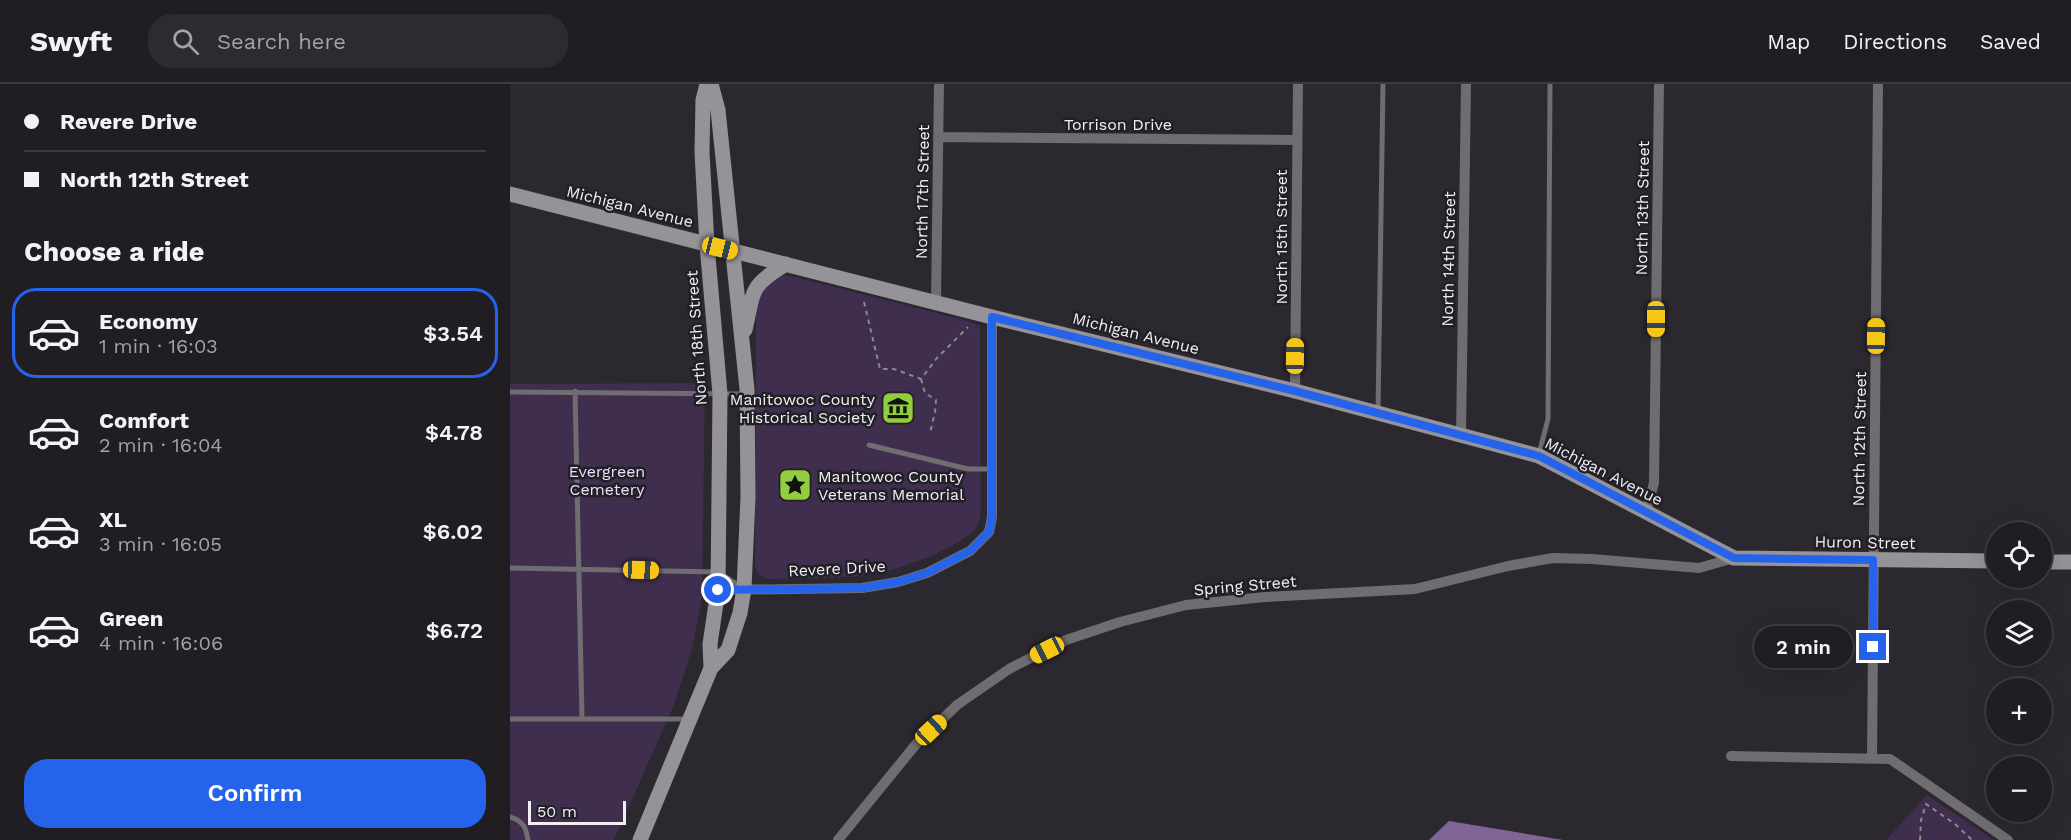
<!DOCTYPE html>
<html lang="en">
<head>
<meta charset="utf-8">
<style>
	:root { --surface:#211e23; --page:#2d2b30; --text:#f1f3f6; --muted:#a2a2a6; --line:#3e3c41; --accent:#2563eb }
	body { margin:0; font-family:"Work Sans",sans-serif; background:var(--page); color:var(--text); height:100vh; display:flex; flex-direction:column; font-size:22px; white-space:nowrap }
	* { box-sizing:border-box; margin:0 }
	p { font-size:20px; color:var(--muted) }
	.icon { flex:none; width:33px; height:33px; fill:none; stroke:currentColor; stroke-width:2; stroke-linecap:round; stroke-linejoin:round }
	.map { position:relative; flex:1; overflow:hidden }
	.details { display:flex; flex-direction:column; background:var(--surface); width:510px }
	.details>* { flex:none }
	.banner { display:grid; align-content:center; height:132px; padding:0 24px; background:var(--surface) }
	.buttons { position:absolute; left:1476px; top:438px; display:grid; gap:12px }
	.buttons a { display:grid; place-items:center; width:66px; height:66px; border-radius:50%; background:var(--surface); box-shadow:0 6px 24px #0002,0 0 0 2px var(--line); font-size:30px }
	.scale { position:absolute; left:18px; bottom:15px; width:98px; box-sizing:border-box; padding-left:6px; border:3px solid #f2f0f5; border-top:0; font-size:16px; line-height:21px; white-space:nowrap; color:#f2f0f5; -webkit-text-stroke:4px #221f26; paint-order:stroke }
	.end { position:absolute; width:27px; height:27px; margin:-14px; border:8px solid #2563eb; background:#fff; box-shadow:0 0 0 3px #fff }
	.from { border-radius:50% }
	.bubble { position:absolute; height:42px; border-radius:21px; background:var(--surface); box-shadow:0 6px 24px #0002,0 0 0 2px var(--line); font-size:20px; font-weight:600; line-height:42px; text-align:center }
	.car { position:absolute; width:18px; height:36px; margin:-18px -9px; border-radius:8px; box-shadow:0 0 4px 2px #0007; background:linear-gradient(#f5c518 24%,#345 0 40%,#f5c518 0 76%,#345 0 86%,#f5c518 0) }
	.banner b { display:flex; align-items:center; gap:21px; height:57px; font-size:22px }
	.banner b+b { border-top:2px solid var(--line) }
	.banner i { width:15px; height:15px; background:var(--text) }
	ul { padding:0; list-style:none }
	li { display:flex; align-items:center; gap:18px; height:90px; margin:0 12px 9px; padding:0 12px; border:3px solid transparent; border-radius:24px }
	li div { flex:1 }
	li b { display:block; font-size:22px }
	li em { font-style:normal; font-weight:600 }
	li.on { border-color:var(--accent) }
	li>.icon { width:54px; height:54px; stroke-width:1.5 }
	h2 { padding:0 24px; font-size:27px; line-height:72px }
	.action { display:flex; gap:12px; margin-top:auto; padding:12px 24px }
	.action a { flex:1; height:69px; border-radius:24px; background:var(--accent); color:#fff; font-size:24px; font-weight:600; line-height:69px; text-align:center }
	header { display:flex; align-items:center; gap:36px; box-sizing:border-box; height:84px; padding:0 30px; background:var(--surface); border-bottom:2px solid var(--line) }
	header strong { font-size:28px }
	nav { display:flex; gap:33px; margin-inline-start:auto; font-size:21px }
	.search { width:420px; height:54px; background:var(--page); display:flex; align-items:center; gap:15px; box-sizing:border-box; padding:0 21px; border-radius:24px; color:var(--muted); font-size:22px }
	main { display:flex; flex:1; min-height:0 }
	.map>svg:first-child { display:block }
	.green { fill:#402e4e }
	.water { fill:#816597 }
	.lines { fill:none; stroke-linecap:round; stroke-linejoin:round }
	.path { stroke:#8b888e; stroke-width:2; stroke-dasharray:4.5 4.5; stroke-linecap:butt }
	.lane { stroke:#6f6d70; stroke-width:5 }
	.street { stroke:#6f6d70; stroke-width:10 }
	.secondary { stroke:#959298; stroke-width:15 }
	.route { stroke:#2563eb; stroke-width:8 }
	.labels { text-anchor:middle; stroke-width:5; stroke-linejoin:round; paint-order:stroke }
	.street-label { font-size:16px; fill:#f2f0f5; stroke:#221f26 }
	.poi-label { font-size:16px; fill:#f2f0f5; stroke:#221f26; text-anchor:end }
	.park-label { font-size:16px; fill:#eddcfb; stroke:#221f26 }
</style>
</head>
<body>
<header>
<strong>Swyft</strong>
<div class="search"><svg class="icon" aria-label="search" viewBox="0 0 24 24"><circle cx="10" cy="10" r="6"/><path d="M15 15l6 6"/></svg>Search here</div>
<nav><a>Map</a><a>Directions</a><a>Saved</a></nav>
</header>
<main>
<section class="details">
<div class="banner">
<b><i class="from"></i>Revere Drive</b>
<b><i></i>North 12th Street</b>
</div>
<h2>Choose a ride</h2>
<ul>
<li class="on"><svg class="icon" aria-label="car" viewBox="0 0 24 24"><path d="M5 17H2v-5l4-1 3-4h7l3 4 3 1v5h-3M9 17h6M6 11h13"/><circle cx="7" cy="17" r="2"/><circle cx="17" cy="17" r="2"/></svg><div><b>Economy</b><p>1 min · 16:03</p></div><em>$3.54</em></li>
<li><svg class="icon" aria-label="car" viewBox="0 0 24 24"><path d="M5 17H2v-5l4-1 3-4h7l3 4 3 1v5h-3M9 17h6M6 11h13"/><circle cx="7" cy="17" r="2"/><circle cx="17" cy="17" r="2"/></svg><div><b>Comfort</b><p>2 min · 16:04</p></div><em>$4.78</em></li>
<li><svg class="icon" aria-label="car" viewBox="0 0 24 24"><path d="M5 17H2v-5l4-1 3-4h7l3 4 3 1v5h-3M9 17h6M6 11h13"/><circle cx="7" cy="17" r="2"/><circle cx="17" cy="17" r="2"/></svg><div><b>XL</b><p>3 min · 16:05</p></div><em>$6.02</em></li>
<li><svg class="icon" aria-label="car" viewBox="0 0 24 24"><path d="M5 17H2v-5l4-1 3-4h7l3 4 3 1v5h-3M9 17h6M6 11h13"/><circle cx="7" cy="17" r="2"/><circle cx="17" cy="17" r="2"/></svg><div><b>Green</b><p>4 min · 16:06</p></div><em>$6.72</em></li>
</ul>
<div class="action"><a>Confirm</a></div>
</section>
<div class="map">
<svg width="1561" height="756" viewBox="0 0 1561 756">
	<rect width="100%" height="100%" fill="#2c282f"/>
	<path class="green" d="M269,192H280L458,237L470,242L471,427C470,433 469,439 466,444C449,465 382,489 356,491C324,495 291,494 259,495C250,492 247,490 245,481L246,223L250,207Z
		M195,299L192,514L183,561L164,621L104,756H0V300Z
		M1417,711L1484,756H1376Z"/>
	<path class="water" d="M939,737L1053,756H919Z"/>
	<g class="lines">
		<path class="path" d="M354,218L370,285H384L411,295L427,274L458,243
			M411,295L415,309L426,316L425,328L420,349
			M1410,756L1411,736L1416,720L1445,740L1462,756"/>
		<path class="lane" d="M65,307L72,635
			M0,308L236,310
			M868,328L873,0
			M359,361L458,385H482
			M1029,370L1038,335L1040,0
			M0,484L208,488L233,504
			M0,635H178
			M0,733C13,737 16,743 18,756"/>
		<path class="street" d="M428,53L787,56
			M426,217L429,0
			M785,307L788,0
			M951,351L956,0
			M1136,428L1144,399L1149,0
			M208,506L352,504L388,498L417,489L460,467L479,448L482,433V233
			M1221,672L1380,675L1498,756
			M1362,674L1368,0
			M328,756L407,659L447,621L499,585L556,556L610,538L676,521L755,513L905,505L998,482L1043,474L1082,475L1189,484L1224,474"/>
		<path class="secondary" d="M197,0L193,16L192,68L197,161L210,310L208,506L200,560L201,584
			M0,110L482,233L785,307L1029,372L1224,474L1486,477
			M235,246C244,207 239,202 276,180
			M1532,478H1561
			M130,756L201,584L218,566L230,529L234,505L238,413L237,305L208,26L201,0"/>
	</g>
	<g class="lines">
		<path class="route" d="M208,506L352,504L388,498L417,489L460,467L479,448L482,433V233L785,307L1029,372L1224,474L1363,476V563"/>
	</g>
	<defs>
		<g id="museum-square" transform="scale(1.725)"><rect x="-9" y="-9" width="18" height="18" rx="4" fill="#92cd3e" stroke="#221f26"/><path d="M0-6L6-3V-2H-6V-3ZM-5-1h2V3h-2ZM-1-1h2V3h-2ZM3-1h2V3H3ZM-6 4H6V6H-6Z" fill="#111"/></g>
		<g id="sight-square" transform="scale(1.725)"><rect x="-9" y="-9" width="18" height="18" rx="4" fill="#92cd3e" stroke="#221f26"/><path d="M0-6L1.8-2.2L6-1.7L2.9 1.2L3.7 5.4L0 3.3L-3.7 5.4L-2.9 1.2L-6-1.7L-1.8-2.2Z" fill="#111"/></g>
	</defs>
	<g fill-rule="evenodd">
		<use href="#museum-square" x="388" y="324"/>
		<use href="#sight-square" x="285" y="401"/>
	</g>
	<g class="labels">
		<g class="street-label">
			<text x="608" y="46">Torrison Drive</text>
			<text transform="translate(412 108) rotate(-89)" y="6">North 17th Street</text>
			<text transform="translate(120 122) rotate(14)" y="6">Michigan Avenue</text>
			<text transform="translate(1132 124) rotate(-89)" y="6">North 13th Street</text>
			<text transform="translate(771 153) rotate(-90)" y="6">North 15th Street</text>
			<text transform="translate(938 175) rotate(-89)" y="6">North 14th Street</text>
			<text transform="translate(626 249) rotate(14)" y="6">Michigan Avenue</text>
			<text transform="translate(186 254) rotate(-94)" y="6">North 18th Street</text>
			<text transform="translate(1349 355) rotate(-89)" y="6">North 12th Street</text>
			<text transform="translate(1094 387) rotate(27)" y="6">Michigan Avenue</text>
			<text transform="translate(1355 458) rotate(1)" y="6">Huron Street</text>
			<text transform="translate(327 484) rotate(-3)" y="6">Revere Drive</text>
			<text transform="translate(735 501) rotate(-5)" y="6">Spring Street</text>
		</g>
		<g class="poi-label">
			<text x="365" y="321">Manitowoc County<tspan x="365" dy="18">Historical Society</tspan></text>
			<text x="308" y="398" text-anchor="start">Manitowoc County<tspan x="308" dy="18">Veterans Memorial</tspan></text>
		</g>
		<g class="park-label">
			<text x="97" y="393">Evergreen<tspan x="97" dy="18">Cemetery</tspan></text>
		</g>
	</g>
</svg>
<div class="buttons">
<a><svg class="icon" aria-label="locate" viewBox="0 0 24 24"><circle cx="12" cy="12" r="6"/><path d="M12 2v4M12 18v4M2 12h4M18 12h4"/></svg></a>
<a><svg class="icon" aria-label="layers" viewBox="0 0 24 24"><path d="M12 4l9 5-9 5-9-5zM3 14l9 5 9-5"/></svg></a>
<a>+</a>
<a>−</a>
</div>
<div class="scale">50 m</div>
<i class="end from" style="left:208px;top:506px"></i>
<i class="end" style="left:1363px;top:563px"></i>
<div class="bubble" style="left:1244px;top:542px;width:99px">2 min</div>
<i class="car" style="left:210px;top:164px;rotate:104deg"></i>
<i class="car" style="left:1146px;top:235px;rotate:180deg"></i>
<i class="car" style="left:1366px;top:252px;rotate:1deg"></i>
<i class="car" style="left:785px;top:272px;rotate:1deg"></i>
<i class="car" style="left:131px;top:486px;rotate:92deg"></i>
<i class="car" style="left:537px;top:566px;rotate:243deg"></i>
<i class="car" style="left:421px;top:646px;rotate:47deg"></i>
</div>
</main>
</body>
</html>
